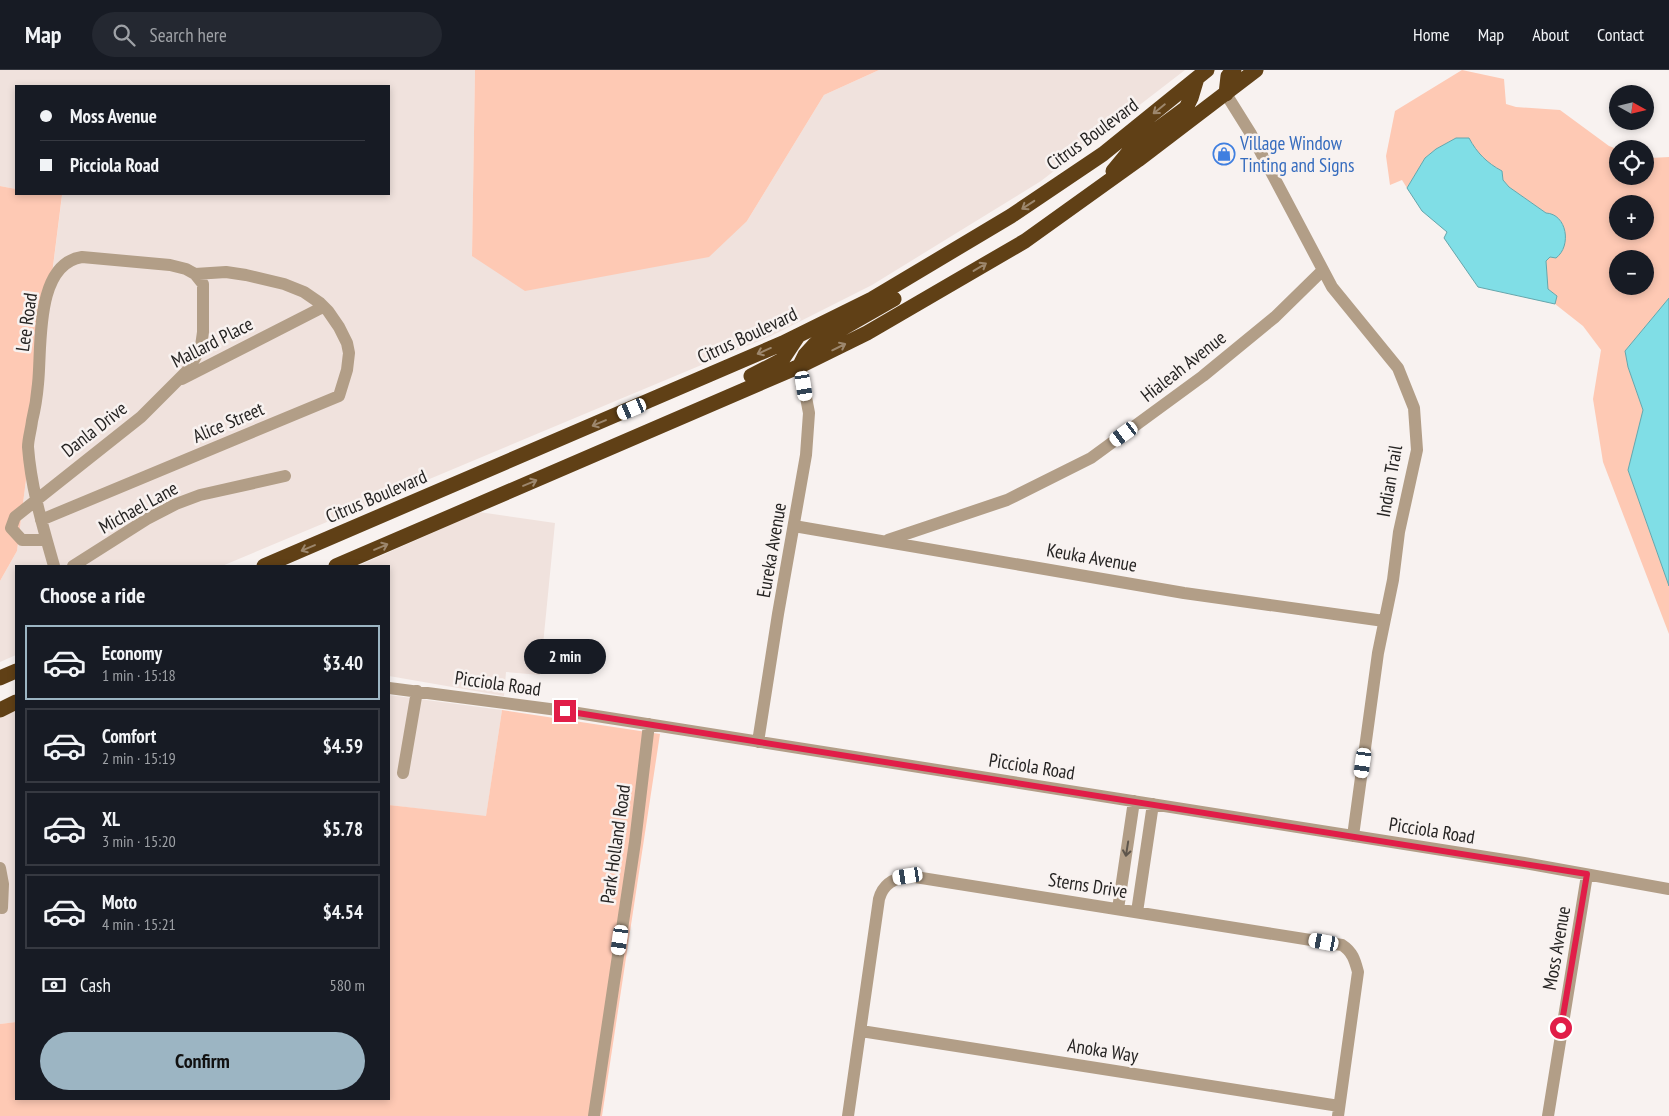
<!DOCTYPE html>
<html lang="en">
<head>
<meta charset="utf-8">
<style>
	:root { --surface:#171b24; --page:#242831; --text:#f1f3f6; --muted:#9ea1a6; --line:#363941; --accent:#9cb5c3 }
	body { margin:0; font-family:"PT Sans Narrow",sans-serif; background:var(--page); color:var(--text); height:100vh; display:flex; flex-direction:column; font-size:19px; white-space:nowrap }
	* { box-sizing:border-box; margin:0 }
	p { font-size:16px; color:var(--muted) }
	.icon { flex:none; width:28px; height:28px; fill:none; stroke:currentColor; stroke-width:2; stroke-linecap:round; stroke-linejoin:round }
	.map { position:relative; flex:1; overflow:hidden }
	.sheet { position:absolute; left:15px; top:495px; width:375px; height:535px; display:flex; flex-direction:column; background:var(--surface); border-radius:0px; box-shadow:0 2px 8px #0003 }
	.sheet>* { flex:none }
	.banner { position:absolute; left:15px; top:15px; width:375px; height:110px; border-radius:0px; box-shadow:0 2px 8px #0003; display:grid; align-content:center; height:110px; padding:0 25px; background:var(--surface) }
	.needle { width:32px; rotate:98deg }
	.fabs { position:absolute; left:1609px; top:15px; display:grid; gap:10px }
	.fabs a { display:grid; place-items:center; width:45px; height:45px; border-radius:50%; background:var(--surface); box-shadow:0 2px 8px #0003; font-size:25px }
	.end { position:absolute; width:22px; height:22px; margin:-11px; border:6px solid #e11d48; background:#fff; box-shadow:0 0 0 2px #fff }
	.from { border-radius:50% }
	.bubble { position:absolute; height:35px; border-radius:18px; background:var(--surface); box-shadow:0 2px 8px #0003; font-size:16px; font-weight:700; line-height:35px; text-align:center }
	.car { position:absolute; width:15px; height:30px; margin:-15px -8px; border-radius:6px; box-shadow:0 0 4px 1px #0007; background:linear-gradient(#fff 24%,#345 0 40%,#fff 0 76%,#345 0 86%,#fff 0) }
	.banner b { display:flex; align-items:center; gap:18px; height:48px; font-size:19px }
	.banner b+b { border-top:1px solid var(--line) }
	.banner i { width:12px; height:12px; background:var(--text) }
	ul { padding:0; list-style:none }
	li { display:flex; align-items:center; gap:15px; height:75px; margin:0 10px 8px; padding:0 15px; border:2px solid var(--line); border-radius:0px }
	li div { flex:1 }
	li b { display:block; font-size:19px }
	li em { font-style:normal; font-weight:700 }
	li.selected { border-color:var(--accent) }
	li>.icon { width:45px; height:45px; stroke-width:1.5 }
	h2 { padding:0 25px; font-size:22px; line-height:60px }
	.pay { display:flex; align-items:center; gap:12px; height:55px; padding:0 25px; font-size:19px }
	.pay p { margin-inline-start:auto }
	.primary-button { display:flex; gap:10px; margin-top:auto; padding:10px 25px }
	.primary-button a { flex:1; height:58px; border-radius:30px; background:var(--accent); color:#111; font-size:20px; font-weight:700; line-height:58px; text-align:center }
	header { display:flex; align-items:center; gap:30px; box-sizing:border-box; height:70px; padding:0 25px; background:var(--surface); border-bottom:1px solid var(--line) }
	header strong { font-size:24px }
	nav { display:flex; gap:28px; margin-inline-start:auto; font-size:18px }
	.search { width:350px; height:45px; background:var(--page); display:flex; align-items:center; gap:12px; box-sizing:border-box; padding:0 18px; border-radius:28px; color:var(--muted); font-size:19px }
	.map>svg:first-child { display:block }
	.built { fill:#f0e2dd }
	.green { fill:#fec9b4; fill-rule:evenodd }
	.water { fill:#80dee6; stroke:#65a6ac }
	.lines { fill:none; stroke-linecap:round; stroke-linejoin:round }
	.minor { stroke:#b29e87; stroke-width:12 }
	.highway { stroke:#604016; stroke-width:15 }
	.oneway { stroke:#9d876d }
	.oneway2 { stroke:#5e554b }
	.route { stroke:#e11d48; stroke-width:6 }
	.labels { text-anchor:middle; stroke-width:5; stroke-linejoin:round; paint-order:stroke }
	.street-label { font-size:19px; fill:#262423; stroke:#f8f2f0 }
	.shop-label { font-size:19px; fill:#366cbe; stroke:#f8f2f0; text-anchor:start }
</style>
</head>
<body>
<header>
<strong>Map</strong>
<div class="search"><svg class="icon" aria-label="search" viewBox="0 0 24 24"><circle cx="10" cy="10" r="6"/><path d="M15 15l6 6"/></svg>Search here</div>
<nav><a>Home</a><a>Map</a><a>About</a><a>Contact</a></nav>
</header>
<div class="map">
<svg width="1669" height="1046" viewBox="0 0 1669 1046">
	<rect width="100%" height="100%" fill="#f8f2f0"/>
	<path class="built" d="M0,0H475L472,186L747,151L824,25L879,0H1185L1041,111L872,215L771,266L711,291L222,496H16V585L0,592V511L17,481L62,126L51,124H389V16H16V119L0,116Z
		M479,442L555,453L540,605L506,602L504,626L389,606V496H358Z
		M389,625L502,640L486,747L389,735Z
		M16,639V952L0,954V646Z"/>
	<path class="green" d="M475,0H879L824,25L747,151L709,187L525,221L472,186Z
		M1462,0L1504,9L1506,34L1516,37L1560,40L1609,76L1617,79L1618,106H1645V87L1650,88L1669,87V228L1625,281L1628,297L1643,340L1628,400L1669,516V564L1603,392L1593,329L1601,280L1583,256L1555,234L1557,226L1548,219L1546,190L1550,187L1556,188C1572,176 1567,144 1546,143L1509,117L1503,110L1502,101C1487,93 1477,83 1469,68H1456L1436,79L1425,88L1407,118L1402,110L1390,115L1386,86L1395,41ZM1618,134H1645V161H1618ZM1618,189H1645V216H1618Z
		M0,116L16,119V124L62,125L17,481L0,511Z
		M502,640L660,664L602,1046H0V954L16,952V1029H389V735L486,746Z"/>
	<path class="water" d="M1456,68H1469C1477,83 1487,93 1502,101L1503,110L1509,117L1546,143C1567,144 1572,176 1556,188L1550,187L1546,191L1548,219L1557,226L1555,234L1478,217L1444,168L1447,162L1422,141L1407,118L1425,88L1436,79Z
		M1669,228V516L1628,400L1643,340L1628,297L1625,281Z"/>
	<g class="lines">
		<path class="minor" d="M1226,24L1251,64L1332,217L1398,298L1414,338L1417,380L1399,462L1393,510L1378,583L1353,766
			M182,309L323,237
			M41,450L339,326L347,300L349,283L347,273L339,257L328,241L320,233L304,222L284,214L246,205L226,202L195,204L186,199L170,195L82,187C34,194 42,279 38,314C37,326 35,339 32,351C31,360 28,369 28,377C31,418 43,457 54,496
			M794,456L1184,523L1384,551
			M46,470H22L11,458L15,447L141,347L187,301L195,288L201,276L203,262V214L195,204
			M888,470L1007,430L1091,388L1203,306L1275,247L1323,200
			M73,496L147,449L176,434L200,425L285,406
			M389,618L565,641L1524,793L1669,819
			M758,672L778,544L806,385L809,343L800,296
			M403,703L417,621
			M0,798L3,814L2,838
			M1118,839L1134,731
			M1137,842L1153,734
			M861,961L1339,1036
			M594,1046L635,772L649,654
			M848,1046L879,829C883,814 894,808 909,806L1342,875C1353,882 1355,891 1358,902L1338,1046
			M1548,1046L1587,805"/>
		<path class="highway" d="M1226,24L1228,6L1234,0
			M1113,101L1132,78L1186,38L1191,28L1197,8
			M800,295L805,285L815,274L894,229
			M751,306L782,290L798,266
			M264,496L783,273L872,229L1011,146L1103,84L1207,0
			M336,496L800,296L867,263L1025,171L1138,90L1256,0
			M0,608L16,601
			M0,640L16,632"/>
	</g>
	<defs><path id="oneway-shaft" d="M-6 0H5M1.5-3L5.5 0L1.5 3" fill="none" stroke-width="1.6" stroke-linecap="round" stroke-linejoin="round" transform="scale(1.25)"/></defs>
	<g class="oneway">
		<use href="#oneway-shaft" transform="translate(1159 39) rotate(141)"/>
		<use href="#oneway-shaft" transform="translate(1028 135) rotate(147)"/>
		<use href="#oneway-shaft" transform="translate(980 197) rotate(-31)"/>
		<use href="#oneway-shaft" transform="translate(839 277) rotate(-26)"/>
		<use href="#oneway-shaft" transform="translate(764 281) rotate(156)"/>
		<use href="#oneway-shaft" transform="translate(599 353) rotate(157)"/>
		<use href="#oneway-shaft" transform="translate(530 413) rotate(-23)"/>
		<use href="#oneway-shaft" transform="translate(381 477) rotate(-23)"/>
		<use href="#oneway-shaft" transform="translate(308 478) rotate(157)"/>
	</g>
	<use class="oneway2" href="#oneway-shaft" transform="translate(1127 779) rotate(99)"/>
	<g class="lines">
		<path class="route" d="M565,641L1587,804L1561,958"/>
	</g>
	<defs>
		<g id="shop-ring" transform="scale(1.125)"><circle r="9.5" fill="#f8f2f0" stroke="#3f7fe0" stroke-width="1.5"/><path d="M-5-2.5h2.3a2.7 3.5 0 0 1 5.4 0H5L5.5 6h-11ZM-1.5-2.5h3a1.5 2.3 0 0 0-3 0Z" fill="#3f7fe0"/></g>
	</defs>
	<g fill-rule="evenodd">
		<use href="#shop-ring" x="1224" y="84"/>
	</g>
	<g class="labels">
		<g class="street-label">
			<text transform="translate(1092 64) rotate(-36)" y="7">Citrus Boulevard</text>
			<text transform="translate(26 252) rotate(-82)" y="7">Lee Road</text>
			<text transform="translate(747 265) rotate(-25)" y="7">Citrus Boulevard</text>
			<text transform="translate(212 272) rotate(-27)" y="7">Mallard Place</text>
			<text transform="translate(1183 296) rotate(-38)" y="7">Hialeah Avenue</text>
			<text transform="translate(228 352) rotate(-23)" y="7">Alice Street</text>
			<text transform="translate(94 359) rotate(-38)" y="7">Danla Drive</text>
			<text transform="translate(1389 411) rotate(-80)" y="7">Indian Trail</text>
			<text transform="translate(376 426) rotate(-23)" y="7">Citrus Boulevard</text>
			<text transform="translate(138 437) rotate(-29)" y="7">Michael Lane</text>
			<text transform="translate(771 480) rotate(-80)" y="7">Eureka Avenue</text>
			<text transform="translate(1092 487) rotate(10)" y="7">Keuka Avenue</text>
			<text transform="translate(498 613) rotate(8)" y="7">Picciola Road</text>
			<text transform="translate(1032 696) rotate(9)" y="7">Picciola Road</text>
			<text transform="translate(1432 760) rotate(9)" y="7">Picciola Road</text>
			<text transform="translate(615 774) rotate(-82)" y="7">Park Holland Road</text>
			<text transform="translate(1088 815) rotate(9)" y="7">Sterns Drive</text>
			<text transform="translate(1556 878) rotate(-80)" y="7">Moss Avenue</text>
			<text transform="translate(1103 980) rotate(9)" y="7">Anoka Way</text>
		</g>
		<g class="shop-label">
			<text x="1240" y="80">Village Window<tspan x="1240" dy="22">Tinting and Signs</tspan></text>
		</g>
	</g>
</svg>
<div class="fabs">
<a><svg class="needle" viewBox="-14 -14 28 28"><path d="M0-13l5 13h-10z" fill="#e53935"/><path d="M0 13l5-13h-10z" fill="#9ea1a6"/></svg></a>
<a><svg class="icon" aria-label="locate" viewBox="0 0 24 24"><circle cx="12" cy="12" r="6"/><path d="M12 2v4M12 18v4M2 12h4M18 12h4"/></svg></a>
<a>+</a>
<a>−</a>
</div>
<i class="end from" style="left:1561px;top:958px"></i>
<i class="end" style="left:565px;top:641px"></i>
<div class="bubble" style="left:524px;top:569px;width:82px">2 min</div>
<i class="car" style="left:804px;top:316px;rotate:171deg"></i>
<i class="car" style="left:632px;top:339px;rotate:247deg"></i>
<i class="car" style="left:1124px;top:364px;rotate:234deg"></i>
<i class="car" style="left:1363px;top:693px;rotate:188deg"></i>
<i class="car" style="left:908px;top:806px;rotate:261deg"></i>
<i class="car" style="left:620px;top:870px;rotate:188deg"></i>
<i class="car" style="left:1324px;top:872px;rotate:280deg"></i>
<div class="banner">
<b><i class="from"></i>Moss Avenue</b>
<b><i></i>Picciola Road</b>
</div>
<section class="sheet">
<h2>Choose a ride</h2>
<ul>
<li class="selected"><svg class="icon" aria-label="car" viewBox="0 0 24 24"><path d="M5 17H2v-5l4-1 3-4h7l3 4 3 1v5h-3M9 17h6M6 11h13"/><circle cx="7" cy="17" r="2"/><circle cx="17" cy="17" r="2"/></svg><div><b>Economy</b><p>1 min · 15:18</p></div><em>$3.40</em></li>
<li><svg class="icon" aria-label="car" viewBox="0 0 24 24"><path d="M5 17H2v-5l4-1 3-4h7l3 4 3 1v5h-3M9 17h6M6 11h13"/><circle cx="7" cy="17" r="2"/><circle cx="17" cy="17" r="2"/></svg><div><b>Comfort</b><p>2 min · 15:19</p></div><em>$4.59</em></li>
<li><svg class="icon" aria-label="car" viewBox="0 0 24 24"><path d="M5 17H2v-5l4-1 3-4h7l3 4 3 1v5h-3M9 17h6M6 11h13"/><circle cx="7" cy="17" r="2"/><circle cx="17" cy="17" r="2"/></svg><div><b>XL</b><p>3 min · 15:20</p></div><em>$5.78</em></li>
<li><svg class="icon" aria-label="car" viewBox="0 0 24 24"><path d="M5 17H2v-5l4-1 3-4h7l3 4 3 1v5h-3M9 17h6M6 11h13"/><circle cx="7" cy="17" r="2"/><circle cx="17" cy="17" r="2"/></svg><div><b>Moto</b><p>4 min · 15:21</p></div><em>$4.54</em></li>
</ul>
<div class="pay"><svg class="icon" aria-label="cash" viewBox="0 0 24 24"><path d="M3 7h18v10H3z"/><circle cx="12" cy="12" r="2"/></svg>Cash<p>580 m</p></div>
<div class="primary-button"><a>Confirm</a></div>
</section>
</div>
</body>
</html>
